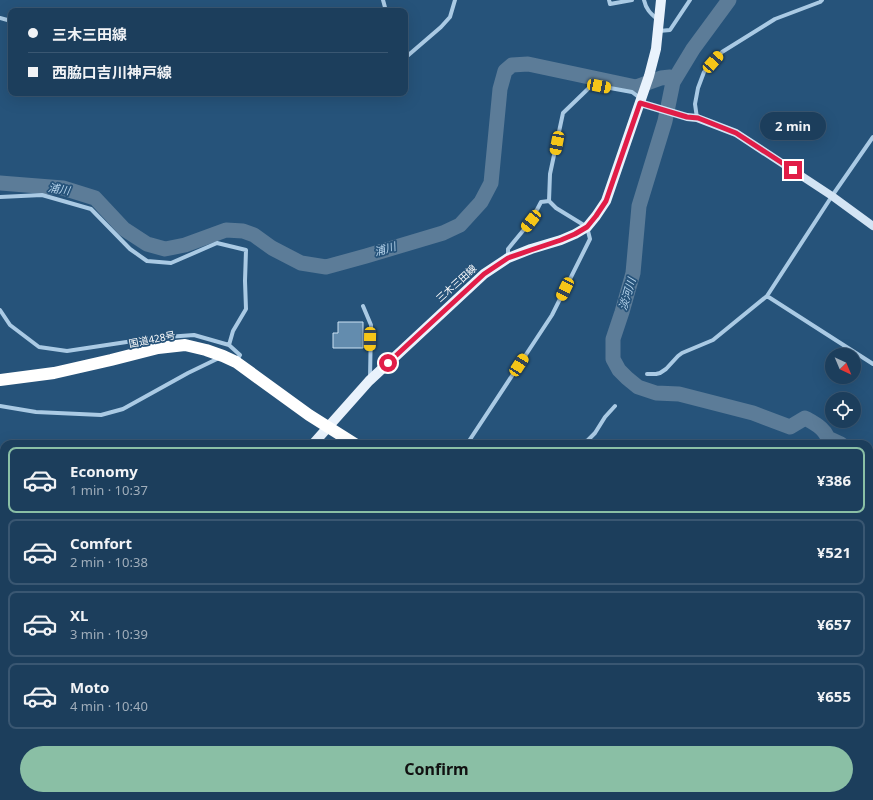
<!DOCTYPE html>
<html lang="en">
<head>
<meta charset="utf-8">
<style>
	:root { --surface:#1c3e5c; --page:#294965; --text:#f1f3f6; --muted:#a0aebb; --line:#3a5772; --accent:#8abfa5 }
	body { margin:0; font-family:"Noto Sans","Noto Sans JP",sans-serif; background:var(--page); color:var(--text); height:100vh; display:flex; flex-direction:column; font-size:15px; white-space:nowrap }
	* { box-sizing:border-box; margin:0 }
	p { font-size:13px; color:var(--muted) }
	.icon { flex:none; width:22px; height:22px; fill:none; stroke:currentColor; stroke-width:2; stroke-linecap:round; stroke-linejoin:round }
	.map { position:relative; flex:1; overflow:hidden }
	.side { position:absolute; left:0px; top:440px; width:873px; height:360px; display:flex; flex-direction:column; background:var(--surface); border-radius:12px 12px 0 0; box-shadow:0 4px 16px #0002,0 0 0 1px var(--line) }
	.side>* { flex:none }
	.guide { position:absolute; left:8px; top:8px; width:400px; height:88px; border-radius:8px; box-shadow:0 4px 16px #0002,0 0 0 1px var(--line); display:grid; align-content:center; height:88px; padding:0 20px; background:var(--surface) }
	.needle { width:26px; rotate:136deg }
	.fabs { position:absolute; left:825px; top:348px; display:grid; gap:8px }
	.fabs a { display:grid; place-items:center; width:36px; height:36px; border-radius:50%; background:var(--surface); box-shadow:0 4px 16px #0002,0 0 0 1px var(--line); font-size:20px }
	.end { position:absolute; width:18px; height:18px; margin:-9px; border:5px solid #e11d48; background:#fff; box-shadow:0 0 0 2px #fff }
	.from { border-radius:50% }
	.bubble { position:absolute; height:28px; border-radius:14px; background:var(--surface); box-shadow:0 4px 16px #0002,0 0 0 1px var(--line); font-size:13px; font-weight:700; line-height:28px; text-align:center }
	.car { position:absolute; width:12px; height:24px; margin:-12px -6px; border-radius:5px; box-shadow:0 0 3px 1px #0007; background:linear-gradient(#f5c518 24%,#345 0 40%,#f5c518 0 76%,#345 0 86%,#f5c518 0) }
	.guide b { display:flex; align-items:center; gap:14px; height:38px; font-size:15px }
	.guide b+b { border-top:1px solid var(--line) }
	.guide i { width:10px; height:10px; background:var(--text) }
	ul { padding:7px 0 0; list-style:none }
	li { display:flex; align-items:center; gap:12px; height:66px; margin:0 8px 6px; padding:0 12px; border:2px solid var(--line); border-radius:8px }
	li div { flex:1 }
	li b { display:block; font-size:15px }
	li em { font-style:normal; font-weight:700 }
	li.active { border-color:var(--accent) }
	li>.icon { width:36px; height:36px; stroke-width:1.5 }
	.button { display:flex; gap:8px; margin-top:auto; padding:8px 20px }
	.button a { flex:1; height:46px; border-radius:24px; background:var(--accent); color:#111; font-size:16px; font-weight:700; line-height:46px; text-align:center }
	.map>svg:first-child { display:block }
	.green { fill:#3a6d97 }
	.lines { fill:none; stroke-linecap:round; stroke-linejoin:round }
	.river { stroke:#5c7c98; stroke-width:15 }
	.building { fill:#638cae; stroke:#cce2f3 }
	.street { stroke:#aacae4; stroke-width:4 }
	.secondary { stroke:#d3e4f4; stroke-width:8 }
	.primary { stroke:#e9f2fc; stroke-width:10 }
	.highway { stroke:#fff; stroke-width:12 }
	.route { stroke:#e11d48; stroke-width:5 }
	.labels { text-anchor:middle; stroke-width:3.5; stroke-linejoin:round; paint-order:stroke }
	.street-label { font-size:10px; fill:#fff; stroke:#26537a }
	.water-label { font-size:11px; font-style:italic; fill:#b5d3eb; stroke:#26537a }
</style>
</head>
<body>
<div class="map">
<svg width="873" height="800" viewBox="0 0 873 800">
	<rect width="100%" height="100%" fill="#26537a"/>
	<path class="green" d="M4,551V602H0V553L2,554Z"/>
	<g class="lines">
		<path class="river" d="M729,0L693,49L673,82L665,121L639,206L633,273L622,312L613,339V359L619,370L627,378L638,387L656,393L679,394L753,413L790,427L805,418C816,424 828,430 829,444
			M0,183L63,188L95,198L124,229L147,244L165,249L185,245L226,230L243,231L254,235L272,248L301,263L326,267L366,256L443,233L460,225L481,202L491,183L500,89L505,71L512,65L528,64L636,87L661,78L670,77L674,79
			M828,438L841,444
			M869,454L873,457
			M869,731L873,722
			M182,800L187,796
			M815,800L820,796"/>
	</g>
	<path class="building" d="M338,322H363V348H333V333H338Z"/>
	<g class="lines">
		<path class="street" d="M383,0L386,11
			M609,0L610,4L632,0
			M644,0C646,9 650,13 657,19
			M0,18L11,21
			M659,31L670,30L690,0
			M405,58L441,27L450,17L455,0
			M697,118L695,104L698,88L704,72L722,52L775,19L820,2L822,0
			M0,197L42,195L91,209L130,249L147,261L171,263L217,243L246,250L245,281L246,309L233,331L229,345
			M508,256V249L531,221L541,202L549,201
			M767,296L873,364
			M363,306L371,325L370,378
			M0,310L10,325L39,347L67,351L153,338L194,335L229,345L240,355L237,360
			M647,374H656L660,373L666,369L678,356L682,353L713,340L767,296L832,196L873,137
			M0,406L36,412L101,415L123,409L188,373L219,358
			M467,444L552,315L590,239L587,227L556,208L549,201L550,174L563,113L591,86H599L632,92L640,98
			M579,444L588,440L595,433L605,417L615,406
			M869,469L873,471
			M869,709L873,700
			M0,719L4,715
			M869,761L873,754
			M320,796H322
			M352,796L356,800
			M376,796L381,800
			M729,796L731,800
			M260,800L261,796
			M491,800L497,796
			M800,800L805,796"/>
		<path class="secondary" d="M640,103L687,117L697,118L736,133L832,196L873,226"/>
		<path class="primary" d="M313,444L369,381L484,274L508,258L531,249L561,240L575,234L587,227L596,216L606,201L649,76L656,49L661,0
			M48,800L52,796"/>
		<path class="highway" d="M0,380L54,373L111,360L158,348L185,345L206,350L223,356L236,362L309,415L355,444
			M645,796L648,800"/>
	</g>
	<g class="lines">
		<path class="route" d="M388,363L484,274L508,258L531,250L561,240L575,234L587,227L596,216L606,201L640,103L687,117L698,118L736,133L793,170"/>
	</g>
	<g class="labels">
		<g class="street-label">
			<text transform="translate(456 283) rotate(-42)" y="4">三木三田線</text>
			<text transform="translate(152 339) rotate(-11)" y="4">国道428号</text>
		</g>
		<g class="water-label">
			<text transform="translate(59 189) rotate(9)" y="4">浦川</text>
			<text transform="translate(385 249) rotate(-16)" y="4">浦川</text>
			<text transform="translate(627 294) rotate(-73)" y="4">淡河川</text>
		</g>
	</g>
</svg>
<div class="fabs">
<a><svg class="needle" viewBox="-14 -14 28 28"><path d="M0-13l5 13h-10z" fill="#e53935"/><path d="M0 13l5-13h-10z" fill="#a0aebb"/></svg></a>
<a><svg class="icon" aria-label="locate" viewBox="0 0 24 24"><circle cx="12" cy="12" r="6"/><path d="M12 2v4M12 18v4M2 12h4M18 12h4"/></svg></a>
</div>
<i class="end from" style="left:388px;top:363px"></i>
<i class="end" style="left:793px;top:170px"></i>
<div class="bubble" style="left:760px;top:112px;width:66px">2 min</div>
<i class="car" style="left:713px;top:62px;rotate:41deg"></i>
<i class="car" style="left:599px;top:86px;rotate:101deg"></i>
<i class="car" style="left:557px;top:143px;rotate:191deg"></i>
<i class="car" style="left:531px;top:221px;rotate:218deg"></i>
<i class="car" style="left:565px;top:289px;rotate:206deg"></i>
<i class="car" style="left:370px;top:339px;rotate:181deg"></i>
<i class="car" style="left:519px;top:365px;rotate:33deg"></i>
<div class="guide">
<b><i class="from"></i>三木三田線</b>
<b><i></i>西脇口吉川神戸線</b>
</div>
<section class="side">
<ul>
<li class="active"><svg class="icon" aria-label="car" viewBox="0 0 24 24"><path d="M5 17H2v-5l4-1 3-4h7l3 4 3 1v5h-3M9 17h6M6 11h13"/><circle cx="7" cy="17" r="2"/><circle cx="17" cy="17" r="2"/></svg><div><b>Economy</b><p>1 min · 10:37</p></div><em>¥386</em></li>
<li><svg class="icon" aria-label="car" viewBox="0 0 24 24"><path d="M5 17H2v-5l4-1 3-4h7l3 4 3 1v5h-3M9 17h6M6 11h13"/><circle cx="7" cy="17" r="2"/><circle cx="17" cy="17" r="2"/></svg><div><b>Comfort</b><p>2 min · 10:38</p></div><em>¥521</em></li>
<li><svg class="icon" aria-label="car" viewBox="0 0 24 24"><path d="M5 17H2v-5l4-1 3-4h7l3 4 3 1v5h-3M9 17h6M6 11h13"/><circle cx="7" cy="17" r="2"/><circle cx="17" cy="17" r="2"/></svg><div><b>XL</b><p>3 min · 10:39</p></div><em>¥657</em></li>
<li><svg class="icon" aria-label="car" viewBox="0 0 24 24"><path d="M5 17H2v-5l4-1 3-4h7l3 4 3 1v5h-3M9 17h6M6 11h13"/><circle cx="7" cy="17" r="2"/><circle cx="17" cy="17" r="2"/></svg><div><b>Moto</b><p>4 min · 10:40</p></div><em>¥655</em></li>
</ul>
<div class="button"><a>Confirm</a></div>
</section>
</div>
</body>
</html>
